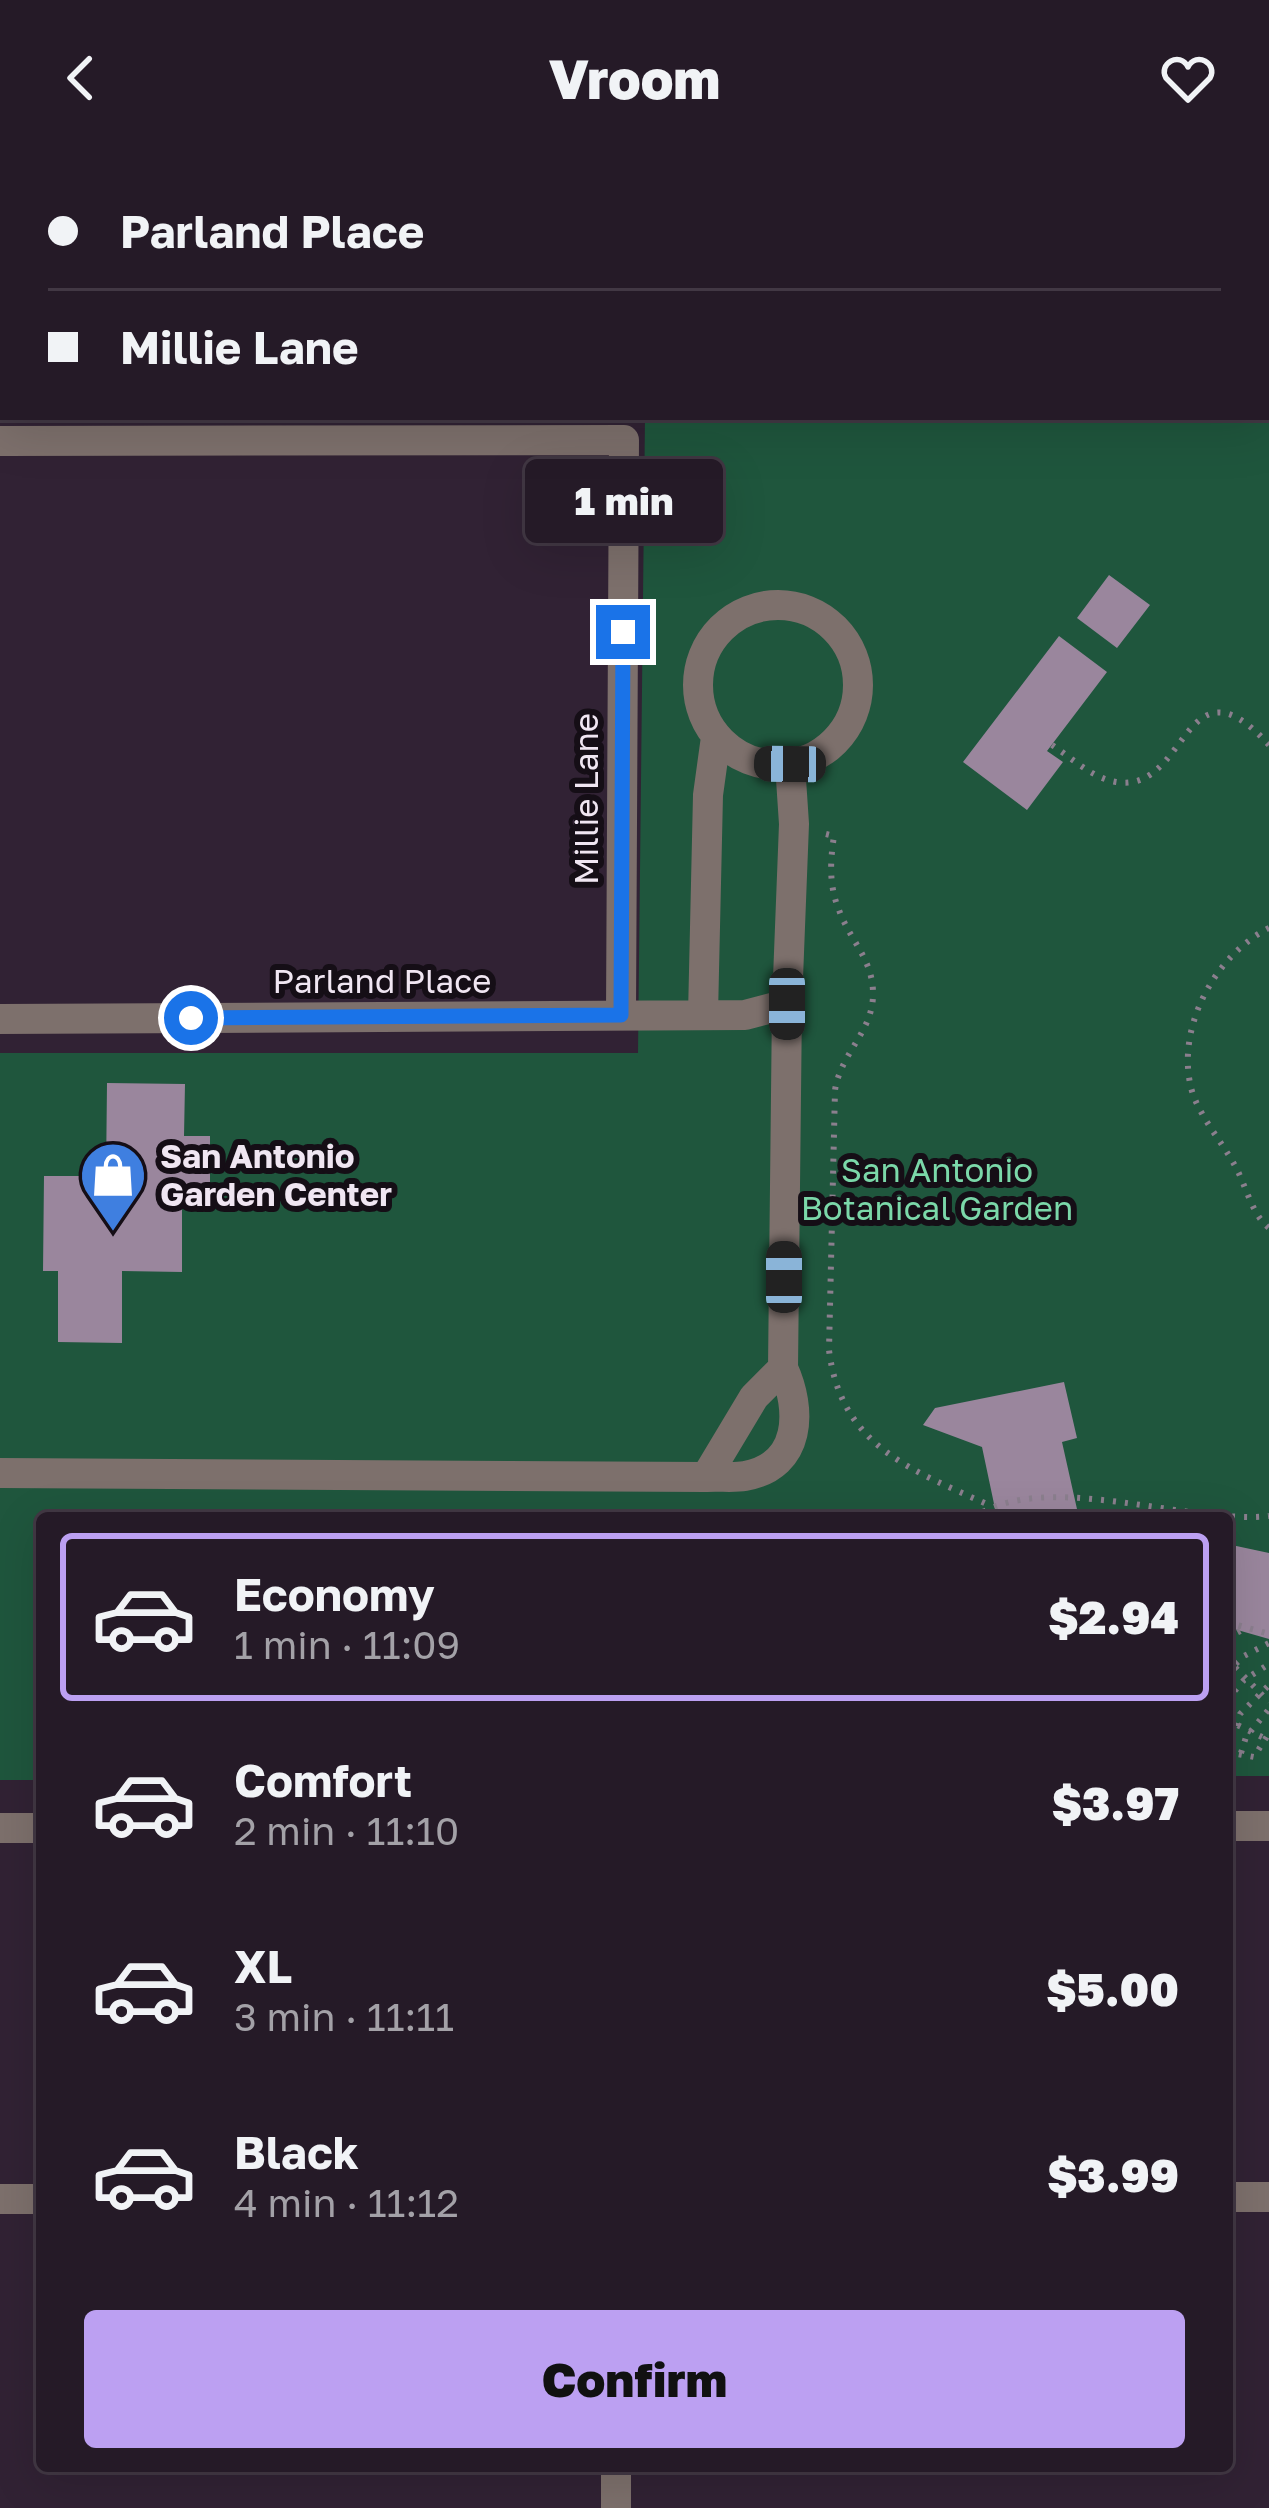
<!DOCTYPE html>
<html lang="en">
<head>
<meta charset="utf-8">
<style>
	:root { --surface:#251a27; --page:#312733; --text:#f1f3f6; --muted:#a3a1a7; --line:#423844; --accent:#bca0f2 }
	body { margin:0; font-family:"Golos Text",sans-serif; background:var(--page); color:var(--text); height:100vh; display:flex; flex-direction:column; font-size:45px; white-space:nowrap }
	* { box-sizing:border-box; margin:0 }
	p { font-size:39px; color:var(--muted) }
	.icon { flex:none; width:66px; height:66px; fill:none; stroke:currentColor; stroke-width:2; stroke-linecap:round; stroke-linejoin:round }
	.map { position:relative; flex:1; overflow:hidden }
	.details { position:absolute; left:36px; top:1356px; width:1197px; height:960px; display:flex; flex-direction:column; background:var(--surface); border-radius:12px; box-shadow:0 12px 48px #0002,0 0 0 3px var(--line) }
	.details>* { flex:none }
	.top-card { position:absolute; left:0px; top:0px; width:1269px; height:264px; box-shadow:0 12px 48px #0002,0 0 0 3px var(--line); display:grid; align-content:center; height:264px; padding:0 48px; background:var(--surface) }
	.end { position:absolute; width:54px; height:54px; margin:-27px; border:15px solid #1a73e8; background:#fff; box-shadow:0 0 0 6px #fff }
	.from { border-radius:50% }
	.bubble { position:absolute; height:84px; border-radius:12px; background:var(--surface); box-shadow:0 12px 48px #0002,0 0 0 3px var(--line); font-size:39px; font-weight:800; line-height:84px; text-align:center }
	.car { position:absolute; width:36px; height:72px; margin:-36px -18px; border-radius:15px; box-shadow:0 0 9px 3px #0007; background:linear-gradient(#222 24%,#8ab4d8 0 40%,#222 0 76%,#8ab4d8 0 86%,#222 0) }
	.top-card b { display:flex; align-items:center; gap:42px; height:114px; font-size:45px }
	.top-card b+b { border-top:3px solid var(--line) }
	.top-card i { width:30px; height:30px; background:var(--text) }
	ul { padding:21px 0 0; list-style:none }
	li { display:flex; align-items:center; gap:36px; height:168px; margin:0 24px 18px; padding:0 24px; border:6px solid transparent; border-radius:12px }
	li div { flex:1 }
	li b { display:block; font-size:45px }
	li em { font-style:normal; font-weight:800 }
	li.active { border-color:var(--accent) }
	li>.icon { width:108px; height:108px; stroke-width:1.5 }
	.button { display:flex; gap:24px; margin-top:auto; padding:24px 48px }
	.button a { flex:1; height:138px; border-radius:12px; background:var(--accent); color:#111; font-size:48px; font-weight:800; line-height:138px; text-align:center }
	header { display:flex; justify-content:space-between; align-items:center; height:156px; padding:0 48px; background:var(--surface); font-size:54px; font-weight:800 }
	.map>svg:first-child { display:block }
	.green { fill:#1f563d }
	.building { fill:#9a869d }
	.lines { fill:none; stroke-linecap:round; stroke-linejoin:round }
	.path { stroke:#8b7f8e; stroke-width:6; stroke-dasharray:3 9; stroke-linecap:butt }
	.minor { stroke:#7d706c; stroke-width:30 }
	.route { stroke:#1a73e8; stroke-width:15 }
	.labels { text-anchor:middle; stroke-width:12; stroke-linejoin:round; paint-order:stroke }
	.street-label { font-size:33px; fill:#f0e6f2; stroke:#150e16 }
	.poi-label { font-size:33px; font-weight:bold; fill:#f0e6f2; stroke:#150e16; text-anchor:start }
	.park-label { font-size:33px; fill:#7bd8a9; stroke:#150e16 }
</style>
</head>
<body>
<header><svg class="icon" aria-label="back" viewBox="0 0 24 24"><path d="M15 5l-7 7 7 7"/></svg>Vroom<svg class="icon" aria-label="heart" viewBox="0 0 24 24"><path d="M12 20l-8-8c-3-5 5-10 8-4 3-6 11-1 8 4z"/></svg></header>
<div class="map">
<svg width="1269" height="2352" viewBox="0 0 1269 2352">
	<rect width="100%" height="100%" fill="#312234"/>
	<path class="green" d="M746,0H1269V1620H1227V1362H42V1624H0V897H638L645,261H1266V3H743Z"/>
	<path class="building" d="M1109,419L1150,449L1117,492L1077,462Z
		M1059,480L1107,516L1047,595L1063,606L1027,654L963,606Z
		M107,927L185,928L184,980H210V1041H182V1116L122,1115V1187L58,1186V1115H43L44,1020H106Z
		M1064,1226L1077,1282L1062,1286L1079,1362H997L982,1291L923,1269L935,1252Z
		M1227,1388L1269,1397V1483L1227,1471Z"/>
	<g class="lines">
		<path class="path" d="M1052,589C1072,602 1092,622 1116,626C1189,638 1183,494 1269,589
			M826,678L834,680C830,706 829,730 839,754C850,785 874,804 873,840C872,876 841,897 835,934L829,1194C841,1291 912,1314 991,1350
			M1269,772C1217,798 1178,867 1190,927C1195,955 1220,983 1234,1008C1246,1028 1251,1058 1269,1072
			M973,1362C1044,1312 1186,1369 1269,1360
			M1227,1466L1269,1478
			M1227,1482L1244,1473
			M1227,1503L1269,1546
			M1227,1516L1244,1500L1269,1487
			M1227,1544L1244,1524L1269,1508
			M1227,1564L1264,1582
			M1227,1592L1240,1558L1269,1529
			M1227,1596L1254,1601L1269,1577
			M1241,1597L1246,1581L1269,1553"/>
		<path class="minor" d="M0,7H3
			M0,285L624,284L621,859
			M698 529a80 80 0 1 1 160 0a80 80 0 1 1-160 0Z
			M703,859L708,639L716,581
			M0,863L745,859L787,848
			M0,1317L706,1321C719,1320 733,1322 745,1320C802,1310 802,1253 783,1212L787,848L794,668L790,608
			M706,1321L754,1241L783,1212
			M1227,1670H1269
			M0,1672H42
			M1227,2041H1269
			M0,2043H42
			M616,2310V2352"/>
	</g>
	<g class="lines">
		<path class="route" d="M191,862L621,859L623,476"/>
	</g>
	<defs>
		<g id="shop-pin" transform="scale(3.45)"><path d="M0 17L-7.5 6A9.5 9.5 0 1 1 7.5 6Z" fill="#3f7fe0" stroke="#150e16"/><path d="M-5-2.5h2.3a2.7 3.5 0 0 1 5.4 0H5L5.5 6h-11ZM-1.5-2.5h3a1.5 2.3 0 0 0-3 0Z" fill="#fff"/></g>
	</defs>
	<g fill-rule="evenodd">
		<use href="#shop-pin" x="113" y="1019"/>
	</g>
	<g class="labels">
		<g class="street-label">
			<text transform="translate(586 643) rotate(-90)" y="12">Millie Lane</text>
			<text x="382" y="837">Parland Place</text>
		</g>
		<g class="poi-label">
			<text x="160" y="1012">San Antonio<tspan x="160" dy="38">Garden Center</tspan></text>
		</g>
		<g class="park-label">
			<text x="937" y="1026">San Antonio<tspan x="937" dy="38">Botanical Garden</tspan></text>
		</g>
	</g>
</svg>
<i class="end from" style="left:191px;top:862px"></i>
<i class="end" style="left:623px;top:476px"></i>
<div class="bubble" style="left:525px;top:303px;width:198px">1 min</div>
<i class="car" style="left:790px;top:608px;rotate:271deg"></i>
<i class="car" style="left:787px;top:848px;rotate:180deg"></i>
<i class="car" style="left:784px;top:1121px;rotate:0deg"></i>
<div class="top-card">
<b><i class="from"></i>Parland Place</b>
<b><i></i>Millie Lane</b>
</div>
<section class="details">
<ul>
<li class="active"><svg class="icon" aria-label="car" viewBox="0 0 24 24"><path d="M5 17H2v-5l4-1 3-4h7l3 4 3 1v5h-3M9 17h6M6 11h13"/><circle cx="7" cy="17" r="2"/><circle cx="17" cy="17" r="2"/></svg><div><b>Economy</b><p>1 min · 11:09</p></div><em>$2.94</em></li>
<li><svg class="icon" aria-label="car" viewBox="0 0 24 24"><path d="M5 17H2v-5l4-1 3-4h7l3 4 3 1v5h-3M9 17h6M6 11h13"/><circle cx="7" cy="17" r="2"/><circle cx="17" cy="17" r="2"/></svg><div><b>Comfort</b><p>2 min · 11:10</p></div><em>$3.97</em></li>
<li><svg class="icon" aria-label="car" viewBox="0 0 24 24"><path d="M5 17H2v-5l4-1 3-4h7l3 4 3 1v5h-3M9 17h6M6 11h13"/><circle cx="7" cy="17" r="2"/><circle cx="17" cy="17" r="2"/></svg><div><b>XL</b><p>3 min · 11:11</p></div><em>$5.00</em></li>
<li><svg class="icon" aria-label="car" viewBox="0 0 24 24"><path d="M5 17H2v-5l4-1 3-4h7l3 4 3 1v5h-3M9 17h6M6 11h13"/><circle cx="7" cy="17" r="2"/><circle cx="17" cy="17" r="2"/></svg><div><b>Black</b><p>4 min · 11:12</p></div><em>$3.99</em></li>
</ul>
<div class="button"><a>Confirm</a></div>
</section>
</div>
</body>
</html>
